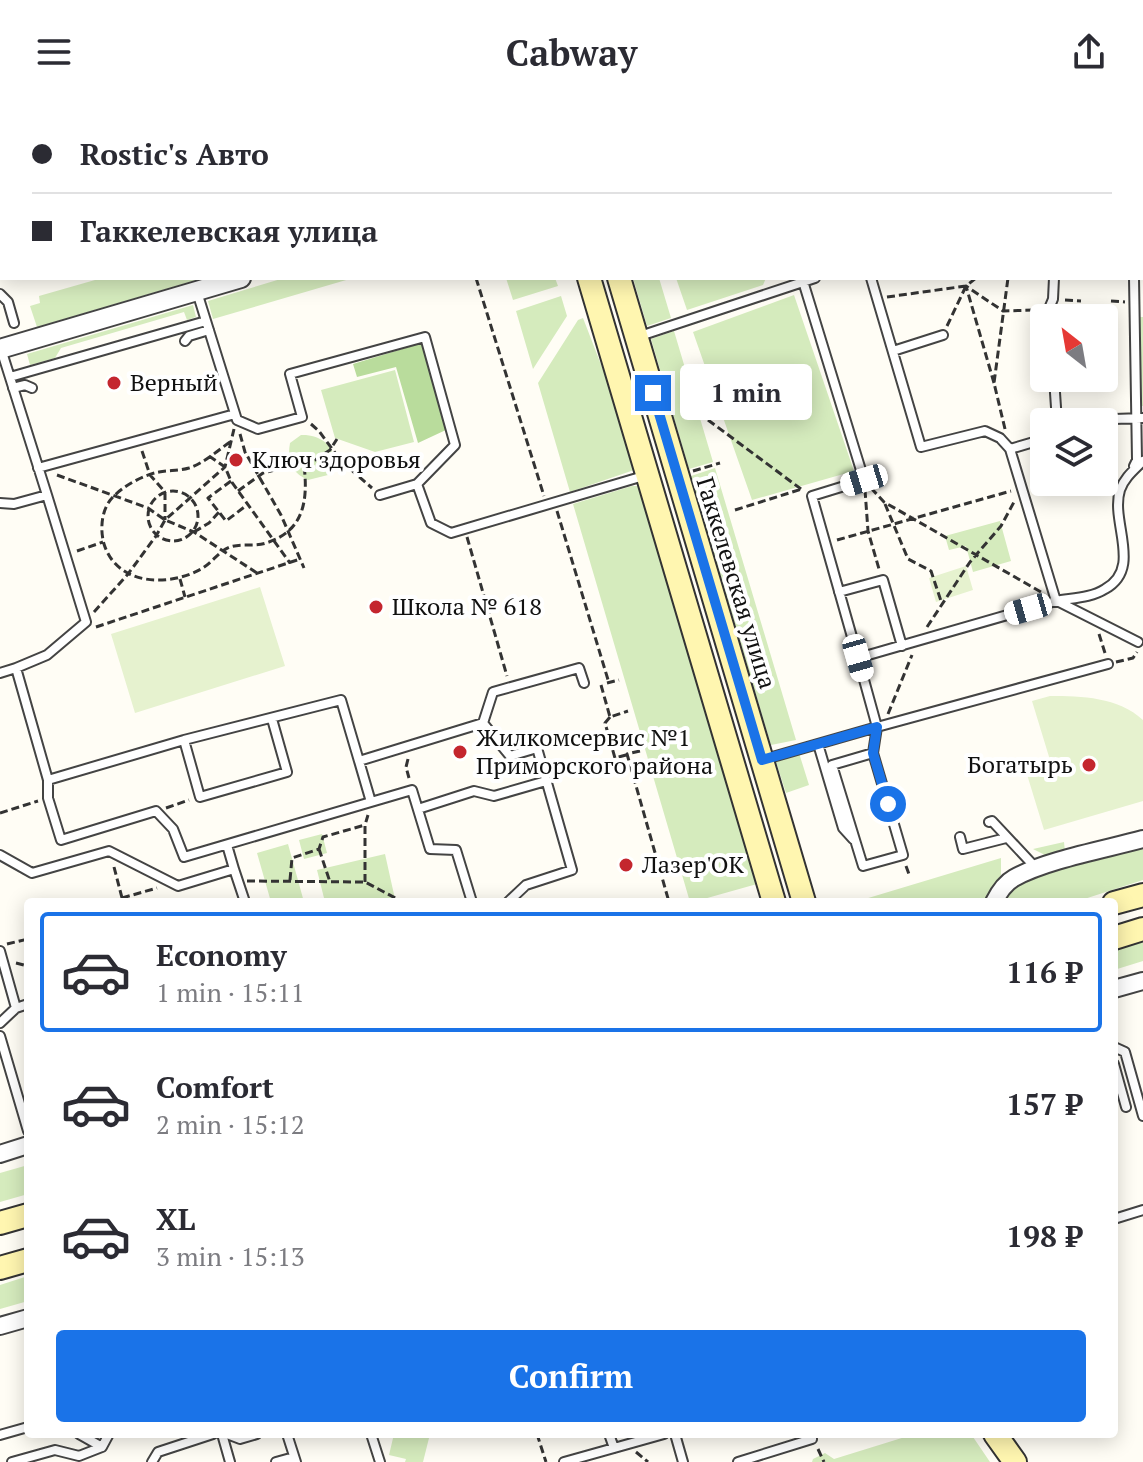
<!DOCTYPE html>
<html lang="en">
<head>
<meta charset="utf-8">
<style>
	:root { --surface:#fff; --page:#f7f7f7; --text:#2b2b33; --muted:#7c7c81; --line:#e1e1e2; --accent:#1a73e8 }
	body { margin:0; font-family:"PT Serif",serif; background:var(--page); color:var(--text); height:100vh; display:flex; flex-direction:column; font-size:30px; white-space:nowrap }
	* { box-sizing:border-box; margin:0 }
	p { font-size:26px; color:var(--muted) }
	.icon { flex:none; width:44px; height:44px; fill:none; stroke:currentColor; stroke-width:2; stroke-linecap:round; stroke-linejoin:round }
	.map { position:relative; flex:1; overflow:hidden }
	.details { position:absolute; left:24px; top:794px; width:1094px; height:540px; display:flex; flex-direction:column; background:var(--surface); border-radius:8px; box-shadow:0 4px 20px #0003 }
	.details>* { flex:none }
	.banner { position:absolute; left:0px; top:0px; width:1144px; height:176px; box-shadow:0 4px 20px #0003; display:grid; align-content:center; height:176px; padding:0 32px; background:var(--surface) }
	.needle { width:52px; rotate:329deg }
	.buttons { position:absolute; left:1030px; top:200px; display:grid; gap:16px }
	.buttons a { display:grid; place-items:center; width:88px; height:88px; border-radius:8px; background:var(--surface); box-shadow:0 4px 20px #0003; font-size:40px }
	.end { position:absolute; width:36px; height:36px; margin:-18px; border:10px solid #1a73e8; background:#fff; box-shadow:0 0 0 4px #fff }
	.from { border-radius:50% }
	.bubble { position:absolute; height:56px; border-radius:8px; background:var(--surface); box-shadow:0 4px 20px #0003; font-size:26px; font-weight:700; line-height:56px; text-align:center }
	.car { position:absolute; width:24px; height:48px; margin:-24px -12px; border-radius:10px; box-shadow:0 0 6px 2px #0007; background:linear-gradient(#fff 24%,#345 0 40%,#fff 0 76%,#345 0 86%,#fff 0) }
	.banner b { display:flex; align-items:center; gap:28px; height:76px; font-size:30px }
	.banner b+b { border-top:2px solid var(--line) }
	.banner i { width:20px; height:20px; background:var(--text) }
	ul { padding:14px 0 0; list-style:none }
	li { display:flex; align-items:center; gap:24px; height:120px; margin:0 16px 12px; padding:0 16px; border:4px solid transparent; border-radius:8px }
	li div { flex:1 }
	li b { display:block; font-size:30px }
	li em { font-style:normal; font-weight:700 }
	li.on { border-color:var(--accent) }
	li>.icon { width:72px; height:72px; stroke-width:1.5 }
	.button { display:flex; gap:16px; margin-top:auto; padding:16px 32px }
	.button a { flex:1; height:92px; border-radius:8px; background:var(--accent); color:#fff; font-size:32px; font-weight:700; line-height:92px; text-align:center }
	header { display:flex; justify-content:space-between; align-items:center; height:104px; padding:0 32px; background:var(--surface); font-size:36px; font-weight:700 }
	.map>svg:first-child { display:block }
	.green { fill:#d5ebbd }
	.forest { fill:#b9dc9c }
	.pitch { fill:#e6f2cf }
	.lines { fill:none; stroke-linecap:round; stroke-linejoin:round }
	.service-casing { stroke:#444; stroke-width:12 }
	.minor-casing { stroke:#444; stroke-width:20 }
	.tertiary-casing { stroke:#444; stroke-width:22 }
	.secondary-casing { stroke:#333; stroke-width:26 }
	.path { stroke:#333; stroke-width:3; stroke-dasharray:8 4; stroke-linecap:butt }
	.service { stroke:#fff; stroke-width:8 }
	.minor { stroke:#fff; stroke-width:16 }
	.tertiary { stroke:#fff; stroke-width:18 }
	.secondary { stroke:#fff6b0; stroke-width:22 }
	.route { stroke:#1a73e8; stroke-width:10 }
	.poi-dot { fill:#c4262e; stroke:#fff; stroke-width:3 }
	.labels { text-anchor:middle; stroke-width:8; stroke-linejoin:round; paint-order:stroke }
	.poi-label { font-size:24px; fill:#111; stroke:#fff; text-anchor:start }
	.street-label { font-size:24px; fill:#111; stroke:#fff }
</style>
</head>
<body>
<header><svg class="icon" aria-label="menu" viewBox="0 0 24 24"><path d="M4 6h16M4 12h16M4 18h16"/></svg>Cabway<svg class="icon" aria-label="share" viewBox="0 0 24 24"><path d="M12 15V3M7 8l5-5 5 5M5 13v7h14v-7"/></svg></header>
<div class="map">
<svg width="1143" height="1358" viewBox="0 0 1143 1358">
	<rect width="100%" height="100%" fill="#fffdf5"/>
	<path class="green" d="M102,174H203L37,223L30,202L40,199L39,192Z
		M284,174H353L213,215L208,197Z
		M506,174H555L558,182L513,196Z
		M633,174H659L671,214L647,222Z
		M676,174H766L763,181L687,206Z
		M794,191L854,367L752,396L693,228Z
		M561,192L567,212L533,265L516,207Z
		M193,201L196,213L187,216L184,208L61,244L55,254L30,261L27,250Z
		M1138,213H1143V302H1139Z
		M583,214L605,271L634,366L570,388L538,279L578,216Z
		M674,227L713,358L689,365L651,235Z
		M395,266L414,338L375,348L335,334L321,286Z
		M301,331C325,330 343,349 328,371L308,376C291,369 287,356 290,339Z
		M715,364L796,636L771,641L691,372Z
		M632,382H639L757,780L693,798H690L573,400Z
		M1000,417L1011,457L973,468L966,442L949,446L945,432Z
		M799,649L809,681L786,689L776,658Z
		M322,730L327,749L304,755L299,736Z
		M1064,738L1065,748L1047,752L1033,745Z
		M288,740L304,798H271L257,749Z
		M1143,742V776L1075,798H1003L1014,784L1028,775Z
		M385,750L395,795L381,798H325L317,766Z
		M1001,754V771L983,798H855Z
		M1143,838V857L1114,866V847Z
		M28,1061V1090L0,1098V1069Z
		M28,1172V1197L0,1205V1181Z
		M394,1330H411L429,1334L423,1358H405L406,1355L389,1351Z
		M905,1330H971L990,1358H812L813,1355L825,1349L834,1355L905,1333Z"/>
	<path class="forest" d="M422,239L448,325L418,339L396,263L357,273L353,260Z"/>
	<path class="pitch" d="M966,462L973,486L936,498L929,474Z
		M260,483L285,562L135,609L111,530Z
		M1050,592C1082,592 1118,593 1143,616V697L1044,726L1025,664L1050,656L1032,597Z"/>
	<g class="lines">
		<g class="service-casing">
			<path id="service" d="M319,0V2
				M362,0L363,2
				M822,0V2
				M894,0V2
				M330,2L336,0
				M678,2L685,0
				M865,2L872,0
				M1073,2L1074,0
				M1142,88L1143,80
				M0,108L2,109
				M1142,152H1143
				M802,174L864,376L812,392L858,554
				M871,174L921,343L985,327L1000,334L1010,345
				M197,188L237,316L258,325L302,313L290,270L425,233L455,341L417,380
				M0,190L8,198L14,219
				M1045,214L1053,195L1054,174
				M1044,216L1038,230L1044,242
				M637,233L815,174
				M185,237L189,232L209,226
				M1,245L47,391
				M893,247L943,231
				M10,273L206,217
				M1054,274L1057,318
				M13,284L25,281L32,284
				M1114,315L1143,314
				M1058,317L1081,316
				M1134,362L1137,356L1134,174
				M38,364L235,310
				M380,391L417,380L431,419L451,429L647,371
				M0,399L14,400L47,391L86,518L47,551L16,564L48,676V694L61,736L156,707L173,725L184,753L371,698L359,657
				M839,488L883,476L902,542
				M1056,497C1072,494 1091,494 1105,485C1143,464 1110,418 1120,386C1124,374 1134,366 1143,357
				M1057,497L1138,538
				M0,569L16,564
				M483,619L493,588L579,564L584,579
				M184,636L200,693L287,668L272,615
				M818,640L843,724L853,735
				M873,649L832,661L863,762L903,751L873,649L877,623L1108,560
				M762,656L877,623L858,554L1056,497L1010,345L1044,335
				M48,676L184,636L341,596L359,657L483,619L510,652L537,644L572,766L526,781L508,798
				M371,698L412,686L430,745L456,746L472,798
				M418,705L474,687L494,692L546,677
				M989,718L992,717L1036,764
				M960,733L963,745L1006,734
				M227,741L234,765
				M0,751L32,769L109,747L178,782L234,765L245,798
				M0,847L16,904
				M0,919L16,904L28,900
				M0,932L28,1027
				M1114,943L1125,948L1143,1012
				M1114,960L1126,1003
				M1114,1115L1143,1106
				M79,1330L102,1343
				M222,1330L230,1358
				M227,1330L240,1335L257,1330
				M287,1330L296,1358
				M371,1330L380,1358
				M609,1330L614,1344
				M675,1330L683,1358
				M0,1331L28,1323
				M12,1358L55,1346L79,1352L102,1343L109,1330
				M152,1358L158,1348L213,1330
				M276,1358L294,1353
				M564,1358L664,1330
				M738,1358L812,1335L810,1330"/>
		</g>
		<g class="minor-casing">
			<path id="minor" d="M994,798C999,788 1005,779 1014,774C1046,756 1107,745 1143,735
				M1114,885L1143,877
				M0,1050L28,1041
				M0,1222L28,1214"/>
		</g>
		<g class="tertiary-casing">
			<path id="tertiary" d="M0,245L241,174"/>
		</g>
		<g class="secondary-casing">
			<path id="secondary" d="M538,0V2
				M567,0L568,2
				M589,174L774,798
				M619,174L804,798
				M1114,799L1143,791
				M1114,834L1143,825
				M0,1119L28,1111
				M0,1164L28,1156
				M995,1330L1015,1358"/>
		</g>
		<path class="path" d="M450,0V2
			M737,0V2
			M774,0L775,2
			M963,0L964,2
			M935,2L942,0
			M958,2L959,0
			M991,2L992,0
			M1025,2V0
			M476,174L544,392
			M887,193L966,182L976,174
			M1065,196L1081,197
			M1111,197L1125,198
			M947,222L966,182
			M994,279L966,182L1003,207L1037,206
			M708,316L801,385
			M311,320L319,327L341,357L372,384
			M1005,325L994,279L1008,174
			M240,330L245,348L281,411L304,464
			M230,338C217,347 204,359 189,364C179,367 169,366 159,368C143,371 123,382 112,394C101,406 100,426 104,440C117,482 169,483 201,465C212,459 219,447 230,443C242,439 255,443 266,439C305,427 308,395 304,361
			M142,347L150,371L165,388V416
			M209,352L225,363L231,377L290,459
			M693,367L720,359
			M57,371L148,404L165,416L194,428L257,469
			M231,377L208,394L226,417L247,401
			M871,384L884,398L1041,488
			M865,386L868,427L879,465
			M148 412a25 25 0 1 1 50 0a25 25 0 1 1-50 0Z
			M238,387L263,369L315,356L330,346L337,335
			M885,400L908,455L931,467L942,500
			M735,406L802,385
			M557,407L609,579
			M194,428L209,419L219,408
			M467,433L507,572
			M837,436L1011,387
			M77,447L103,438
			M180,475L185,493
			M94,508L128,470L156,432L165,416L225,363L234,325
			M96,523L300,455
			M927,523L970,458L1001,422L1014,398
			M1099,530L1105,549
			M1116,558L1133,554L1137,548
			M607,579L619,576
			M601,581L610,613L628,607
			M888,610L912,551
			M610,613L605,619L615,654L626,651
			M640,647L627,650L669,798
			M408,655L406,663L409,674
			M166,704L189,696
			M0,709L38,697
			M319,745L330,778
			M906,762L910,773
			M114,763L122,794L121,798
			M290,776L292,754L319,745L323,733L365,721
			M247,777L365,778L403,798
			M365,778V721L368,711
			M122,794L157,784
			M7,840L28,835
			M16,859L28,862
			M537,1330L546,1358
			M818,1345L824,1358
			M636,1348L648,1358"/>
		<use href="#service" class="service"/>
		<use href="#minor" class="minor"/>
		<use href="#tertiary" class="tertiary"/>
		<use href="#secondary" class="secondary"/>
	</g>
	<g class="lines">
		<path class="route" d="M653,289L762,656L877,623L873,649L888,700"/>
	</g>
	<g class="poi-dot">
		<circle cx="114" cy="279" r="8"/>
		<circle cx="236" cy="356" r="8"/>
		<circle cx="376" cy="503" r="8"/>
		<circle cx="460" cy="648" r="8"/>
		<circle cx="1089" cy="661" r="8"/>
		<circle cx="626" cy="761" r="8"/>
	</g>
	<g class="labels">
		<g class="poi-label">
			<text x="130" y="287">Верный</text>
			<text x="252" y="364">Ключ здоровья</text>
			<text x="392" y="511">Школа № 618</text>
			<text x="476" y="642">Жилкомсервис №1<tspan x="476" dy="28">Приморского района</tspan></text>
			<text x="1073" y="669" text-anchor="end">Богатырь</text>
			<text x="642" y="769">Лазер'ОК</text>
		</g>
		<g class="street-label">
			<text transform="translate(736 479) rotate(73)" y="8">Гаккелевская улица</text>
		</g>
	</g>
</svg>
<div class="buttons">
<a><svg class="needle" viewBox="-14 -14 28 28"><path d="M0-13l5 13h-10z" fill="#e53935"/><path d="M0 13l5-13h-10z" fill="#7c7c81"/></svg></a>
<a><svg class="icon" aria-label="layers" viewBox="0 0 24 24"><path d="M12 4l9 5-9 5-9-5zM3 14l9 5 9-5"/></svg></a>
</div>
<i class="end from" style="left:888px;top:700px"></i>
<i class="end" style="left:653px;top:289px"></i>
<div class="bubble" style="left:680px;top:260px;width:132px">1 min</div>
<i class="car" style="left:864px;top:376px;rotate:253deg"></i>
<i class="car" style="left:1028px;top:505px;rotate:254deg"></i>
<i class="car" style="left:858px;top:554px;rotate:164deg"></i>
<div class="banner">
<b><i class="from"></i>Rostic's Авто</b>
<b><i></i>Гаккелевская улица</b>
</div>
<section class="details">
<ul>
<li class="on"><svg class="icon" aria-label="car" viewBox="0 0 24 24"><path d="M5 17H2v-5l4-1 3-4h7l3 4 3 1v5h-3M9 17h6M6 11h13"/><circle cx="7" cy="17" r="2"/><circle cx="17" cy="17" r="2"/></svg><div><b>Economy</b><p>1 min · 15:11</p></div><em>116 ₽</em></li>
<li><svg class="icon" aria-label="car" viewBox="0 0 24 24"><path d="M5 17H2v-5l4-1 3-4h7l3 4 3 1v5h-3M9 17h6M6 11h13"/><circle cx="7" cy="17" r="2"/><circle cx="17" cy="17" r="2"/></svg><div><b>Comfort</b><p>2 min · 15:12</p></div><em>157 ₽</em></li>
<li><svg class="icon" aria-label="car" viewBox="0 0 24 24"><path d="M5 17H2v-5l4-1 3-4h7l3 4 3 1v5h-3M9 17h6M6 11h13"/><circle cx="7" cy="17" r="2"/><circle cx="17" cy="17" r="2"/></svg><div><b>XL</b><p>3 min · 15:13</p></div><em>198 ₽</em></li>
</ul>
<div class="button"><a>Confirm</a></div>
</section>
</div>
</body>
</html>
